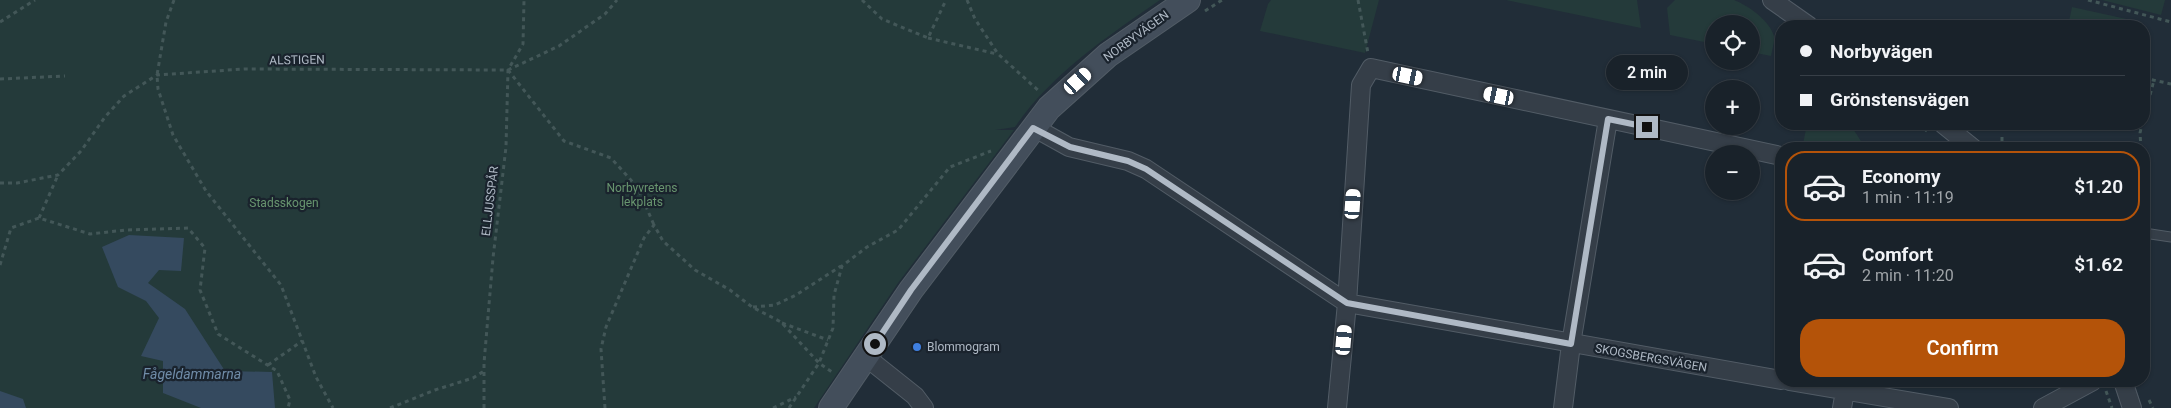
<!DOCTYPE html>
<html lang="en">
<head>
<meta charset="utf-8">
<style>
	:root { --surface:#19222a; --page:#222a32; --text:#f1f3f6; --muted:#9fa4a8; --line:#373f47; --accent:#b45309 }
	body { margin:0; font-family:Roboto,sans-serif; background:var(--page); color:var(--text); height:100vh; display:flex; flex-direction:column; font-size:19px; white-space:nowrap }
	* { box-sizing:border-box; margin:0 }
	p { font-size:16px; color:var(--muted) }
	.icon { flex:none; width:28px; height:28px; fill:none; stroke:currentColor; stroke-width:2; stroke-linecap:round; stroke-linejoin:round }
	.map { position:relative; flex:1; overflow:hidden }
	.side { position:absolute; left:1775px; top:142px; width:375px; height:245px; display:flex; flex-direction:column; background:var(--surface); border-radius:20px; box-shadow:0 1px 4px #0004,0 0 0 1px var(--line) }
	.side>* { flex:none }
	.hud { position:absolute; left:1775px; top:20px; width:375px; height:110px; border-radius:20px; box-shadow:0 1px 4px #0004,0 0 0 1px var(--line); display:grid; align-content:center; height:110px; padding:0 25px; background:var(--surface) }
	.buttons { position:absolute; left:1705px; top:15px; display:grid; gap:10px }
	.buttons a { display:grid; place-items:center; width:55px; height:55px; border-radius:50%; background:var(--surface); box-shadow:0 1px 4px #0004,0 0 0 1px var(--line); font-size:25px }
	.end { position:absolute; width:22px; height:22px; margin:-11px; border:6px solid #afb9c5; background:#111; box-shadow:0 0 0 2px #111 }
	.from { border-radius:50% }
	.bubble { position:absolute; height:35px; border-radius:18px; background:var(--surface); box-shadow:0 1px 4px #0004,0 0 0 1px var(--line); font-size:16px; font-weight:600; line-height:35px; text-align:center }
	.car { position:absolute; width:15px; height:30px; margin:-15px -8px; border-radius:6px; box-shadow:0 0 4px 1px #0007; background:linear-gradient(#fff 24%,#345 0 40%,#fff 0 76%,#345 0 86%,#fff 0) }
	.hud b { display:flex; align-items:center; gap:18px; height:48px; font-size:19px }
	.hud b+b { border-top:1px solid var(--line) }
	.hud i { width:12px; height:12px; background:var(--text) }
	ul { padding:9px 0 0; list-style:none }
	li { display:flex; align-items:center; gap:15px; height:70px; margin:0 10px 8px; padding:0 15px; border:2px solid transparent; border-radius:20px }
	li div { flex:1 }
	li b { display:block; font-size:19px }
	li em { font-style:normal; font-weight:600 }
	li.selected { border-color:var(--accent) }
	li>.icon { width:45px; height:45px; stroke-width:1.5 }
	.cta { display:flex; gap:10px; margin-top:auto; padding:10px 25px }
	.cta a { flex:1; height:58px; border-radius:20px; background:var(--accent); color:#fff; font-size:20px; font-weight:600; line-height:58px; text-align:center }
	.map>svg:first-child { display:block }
	.green { fill:#243a3a }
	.water { fill:#354a5f }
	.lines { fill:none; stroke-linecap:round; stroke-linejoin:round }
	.lane-casing { stroke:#525c66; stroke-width:11 }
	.street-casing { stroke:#525c66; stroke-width:20 }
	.secondary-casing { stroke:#525c66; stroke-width:26 }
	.path { stroke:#435758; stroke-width:3; stroke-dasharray:4 4; stroke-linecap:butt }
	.lane { stroke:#353e48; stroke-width:9 }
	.street { stroke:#353e48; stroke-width:18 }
	.secondary { stroke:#434e5b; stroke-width:24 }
	.route { stroke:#afb9c5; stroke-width:6 }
	.shop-dot { fill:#3f7fe0; stroke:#1a232d; stroke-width:2 }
	.labels { text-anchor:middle; stroke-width:4.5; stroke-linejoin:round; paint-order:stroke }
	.street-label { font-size:12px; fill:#afb9c5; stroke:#1a232d }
	.park-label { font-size:12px; fill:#68956f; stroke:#1a232d }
	.poi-label { font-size:12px; fill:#afb9c5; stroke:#1a232d; text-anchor:start }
	.water-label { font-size:14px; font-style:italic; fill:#708ca8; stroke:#1a232d }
</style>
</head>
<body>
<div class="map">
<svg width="2171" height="408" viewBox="0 0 2171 408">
	<rect width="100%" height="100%" fill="#212d38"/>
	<path class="green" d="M0,0H1160C1108,36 1051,74 1015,127L995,130H1014L898,283L814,408H0Z
		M1271,0H1379L1365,53L1260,31L1268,4Z
		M1506,0H1637L1641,28Z
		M1675,0H1734C1749,6 1769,20 1774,36C1775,42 1772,50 1771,56L1751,52V24H1714V44L1670,35L1667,8Z
		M2102,0H2165L2161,15Z
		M2072,7L2140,22L2139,26H2068Z
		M1807,124H1850L1866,149H1802Z"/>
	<path class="water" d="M129,235L184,238L181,271L159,270L148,283L185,309L225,371L272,372L275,408H201L163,393V361L141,356L159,318L146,301L118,287L102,247Z
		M0,391L23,399L26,408H0Z"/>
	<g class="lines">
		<g class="lane-casing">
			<path id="lane" d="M2144,233L2171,237"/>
		</g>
		<g class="street-casing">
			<path id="street" d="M1772,0L1809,26
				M1943,124L1974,149
				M1033,127L1069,147L1128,161L1146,169L1347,303L1781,380
				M866,357L915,396L924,408
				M1789,381L1949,408
				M2123,381L2132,408
				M1337,408L1347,303L1361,85L1371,68L1781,156
				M1563,408L1571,344L1608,119
				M1842,408L1845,391
				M2043,408L2093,381"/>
		</g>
		<g class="secondary-casing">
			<path id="secondary" d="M831,408L911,290L1049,108L1108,55L1188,0"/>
		</g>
		<path class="path" d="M174,0L166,22L157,75L158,89L173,135L206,191L281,285L316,377L333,408
			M862,0L882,19L928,38L946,0
			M967,0L975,19L998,54L1040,92
			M1358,0L1368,53
			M2088,0L2171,22
			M1205,11L1222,0
			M0,22L35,0
			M928,38L997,54
			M508,70L564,141L611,158L638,188L654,225
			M2144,78L2171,84
			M0,79L65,76
			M2144,118L2154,80
			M1918,124L1927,131
			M2002,149V133
			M2141,149L2140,133L2142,124
			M0,183H17L58,175L81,151L105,117L124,96L157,75L244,69L508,70L559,46L605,14L617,0
			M39,218L58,175
			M0,265L11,228L39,218L90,234L126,230L188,228L205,248L200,290L218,334L277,371L290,400L288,408
			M753,307L775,305L796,295L841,266
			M782,323L828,340
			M268,365L302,341
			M2106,391L2112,408
			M2149,400L2153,408
			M390,408L435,390L473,378L484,371
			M484,408V363L493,258L506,147L508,70L523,44L524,0
			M605,408L601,349L606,327L644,238L654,225L663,241L695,270L730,290L752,307L781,322L819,363L832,372
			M773,408L796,397
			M789,408L819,363L833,328L834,295L842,266L867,247L898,230L950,167L991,151"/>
		<use href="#lane" class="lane"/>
		<use href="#street" class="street"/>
		<use href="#secondary" class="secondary"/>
	</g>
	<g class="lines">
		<path class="route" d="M875,344L911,290L1033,128L1070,147L1128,161L1146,169L1347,303L1571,344L1608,119L1647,127"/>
	</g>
	<circle class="shop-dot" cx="917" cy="347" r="5"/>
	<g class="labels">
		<g class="street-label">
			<text transform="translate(1136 36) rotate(-36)" y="4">NORBYVÄGEN</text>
			<text transform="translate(297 60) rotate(-1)" y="4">ALSTIGEN</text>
			<text transform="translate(490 201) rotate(-83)" y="4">ELLJUSSPÅR</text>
			<text transform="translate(1651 358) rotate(10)" y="4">SKOGSBERGSVÄGEN</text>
		</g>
		<g class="park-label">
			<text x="642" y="192">Norbyvretens<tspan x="642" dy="14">lekplats</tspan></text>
			<text x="284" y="207">Stadsskogen</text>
		</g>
		<g class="poi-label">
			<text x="927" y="351">Blommogram</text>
		</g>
		<g class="water-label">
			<text x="192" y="379">Fågeldammarna</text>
		</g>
	</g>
</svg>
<div class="buttons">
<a><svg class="icon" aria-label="locate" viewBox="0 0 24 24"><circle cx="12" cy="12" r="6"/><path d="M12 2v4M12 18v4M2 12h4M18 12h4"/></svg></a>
<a>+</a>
<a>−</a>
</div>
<i class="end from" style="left:875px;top:344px"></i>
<i class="end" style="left:1647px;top:127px"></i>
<div class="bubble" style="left:1606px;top:55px;width:82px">2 min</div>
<i class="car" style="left:1408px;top:76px;rotate:102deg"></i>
<i class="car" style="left:1078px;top:81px;rotate:48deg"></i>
<i class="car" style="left:1499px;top:96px;rotate:282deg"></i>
<i class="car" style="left:1353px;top:204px;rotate:4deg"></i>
<i class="car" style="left:1344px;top:340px;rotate:5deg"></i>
<div class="hud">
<b><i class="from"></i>Norbyvägen</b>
<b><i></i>Grönstensvägen</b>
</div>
<section class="side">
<ul>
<li class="selected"><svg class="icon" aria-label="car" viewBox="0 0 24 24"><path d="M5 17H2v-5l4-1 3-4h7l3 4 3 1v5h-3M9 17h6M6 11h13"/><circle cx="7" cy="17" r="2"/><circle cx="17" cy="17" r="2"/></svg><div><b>Economy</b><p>1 min · 11:19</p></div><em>$1.20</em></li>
<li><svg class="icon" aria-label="car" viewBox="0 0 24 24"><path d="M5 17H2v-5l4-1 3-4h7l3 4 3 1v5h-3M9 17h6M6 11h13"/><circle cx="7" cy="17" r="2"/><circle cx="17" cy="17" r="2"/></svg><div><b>Comfort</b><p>2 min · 11:20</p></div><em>$1.62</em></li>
</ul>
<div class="cta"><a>Confirm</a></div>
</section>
</div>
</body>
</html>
